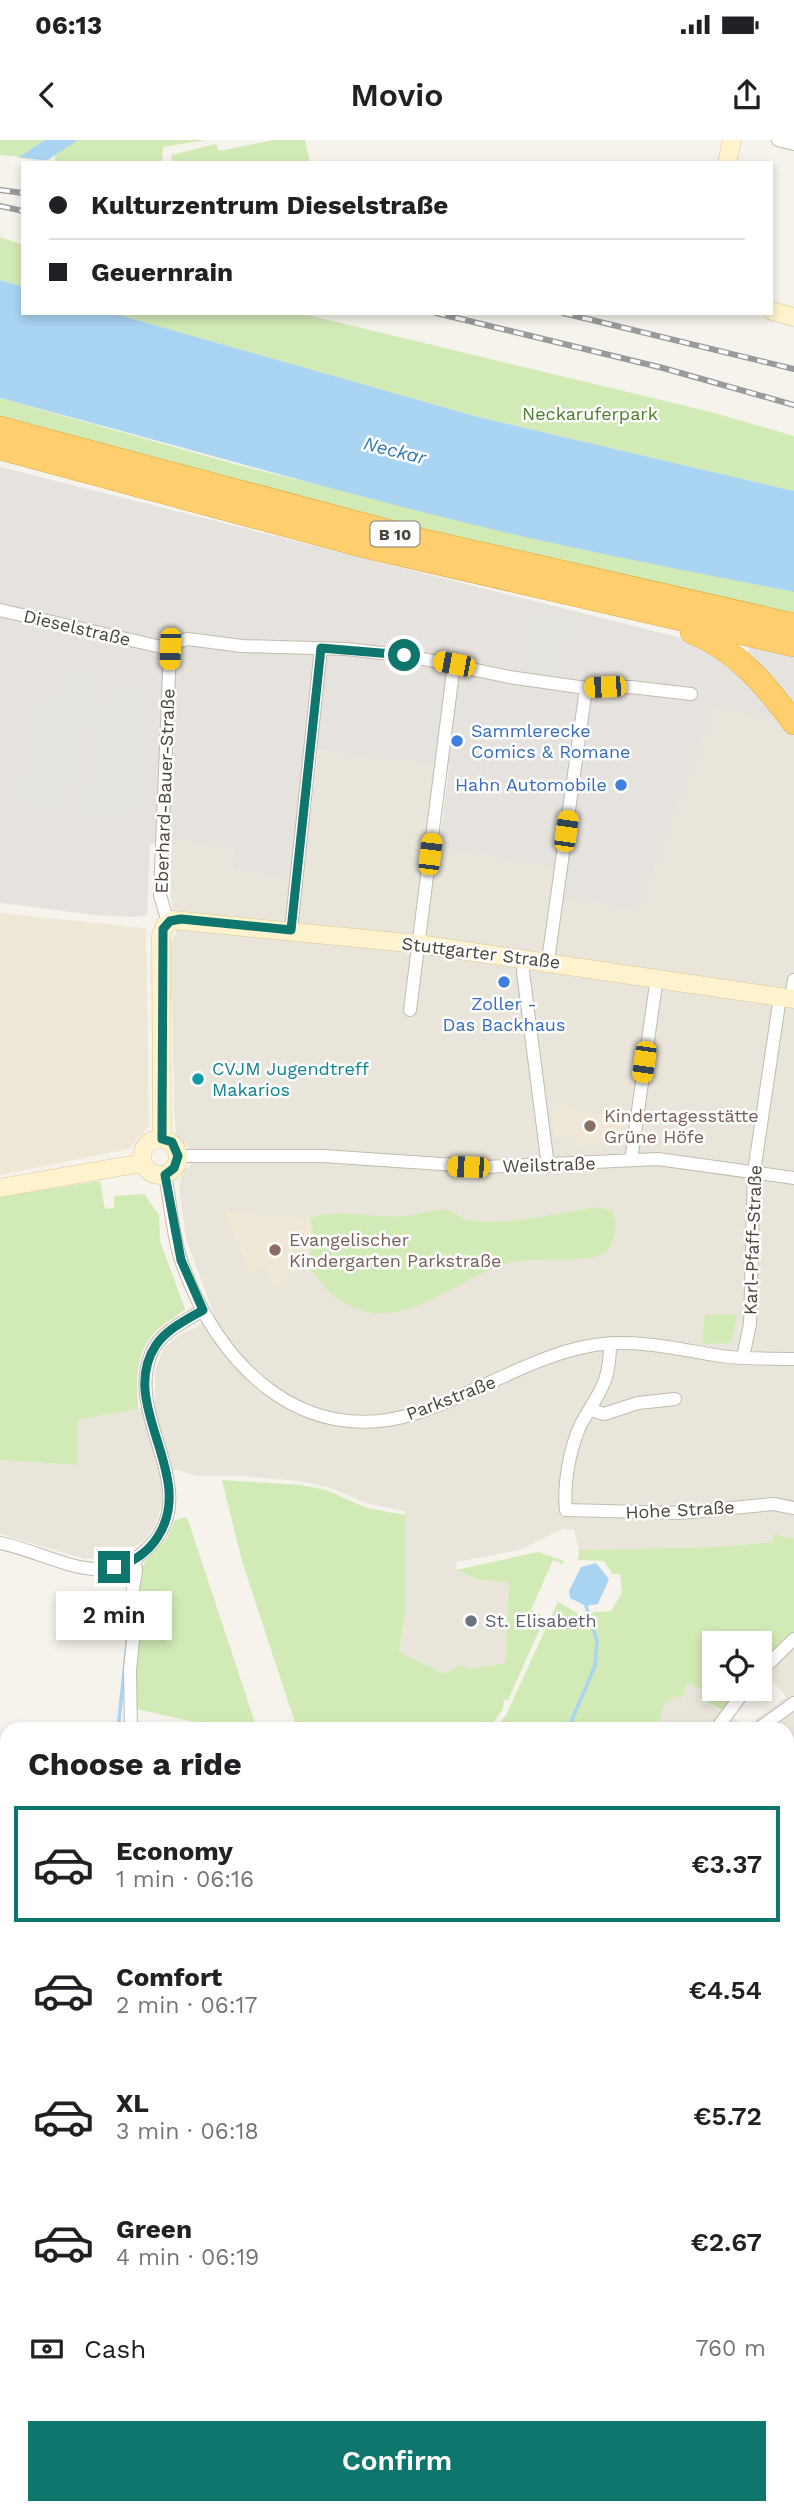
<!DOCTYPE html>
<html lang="en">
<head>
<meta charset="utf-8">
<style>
	:root { --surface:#fff; --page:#f6f6f6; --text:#202124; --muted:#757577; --line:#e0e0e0; --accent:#0f766e }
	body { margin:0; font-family:"Work Sans",sans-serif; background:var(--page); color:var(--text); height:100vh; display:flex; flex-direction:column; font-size:26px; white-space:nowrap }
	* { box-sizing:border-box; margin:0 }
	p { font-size:23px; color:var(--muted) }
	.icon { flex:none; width:38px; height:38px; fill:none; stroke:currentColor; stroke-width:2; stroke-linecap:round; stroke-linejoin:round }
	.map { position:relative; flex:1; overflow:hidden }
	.panel { position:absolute; left:0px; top:1582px; width:794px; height:793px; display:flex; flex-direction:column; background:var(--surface); border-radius:21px 21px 0 0; box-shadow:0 4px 10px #0003 }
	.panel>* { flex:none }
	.guide { position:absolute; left:21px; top:21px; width:752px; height:154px; border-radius:0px; box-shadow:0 4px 10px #0003; display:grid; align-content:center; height:154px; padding:0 28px; background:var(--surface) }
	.buttons { position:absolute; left:702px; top:1491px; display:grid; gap:14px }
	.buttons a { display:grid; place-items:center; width:70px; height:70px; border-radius:0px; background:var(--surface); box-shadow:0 4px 10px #0003; font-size:35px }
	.end { position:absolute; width:32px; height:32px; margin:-16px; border:9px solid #0f766e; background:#fff; box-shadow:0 0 0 4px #fff }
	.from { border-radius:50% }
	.bubble { position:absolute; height:49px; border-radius:0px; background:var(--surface); box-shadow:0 4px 10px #0003; font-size:23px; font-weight:600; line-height:49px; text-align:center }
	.car { position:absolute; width:21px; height:42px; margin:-21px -10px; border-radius:9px; box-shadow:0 0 5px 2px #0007; background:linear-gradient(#f5c518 24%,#345 0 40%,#f5c518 0 76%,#345 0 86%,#f5c518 0) }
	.guide b { display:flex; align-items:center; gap:24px; height:66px; font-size:26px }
	.guide b+b { border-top:2px solid var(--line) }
	.guide i { width:18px; height:18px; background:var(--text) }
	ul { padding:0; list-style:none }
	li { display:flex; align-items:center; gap:21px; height:116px; margin:0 14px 10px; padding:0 14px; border:4px solid transparent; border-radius:0px }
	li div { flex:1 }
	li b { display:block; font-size:26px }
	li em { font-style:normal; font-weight:600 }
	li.selected { border-color:var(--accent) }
	li>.icon { width:63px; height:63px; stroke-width:1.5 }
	h2 { padding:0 28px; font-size:32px; line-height:84px }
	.pay { display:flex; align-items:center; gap:18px; height:77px; padding:0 28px; font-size:26px }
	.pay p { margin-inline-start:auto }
	.action { display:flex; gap:14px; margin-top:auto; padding:14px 28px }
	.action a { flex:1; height:80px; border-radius:0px; background:var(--accent); color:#fff; font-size:28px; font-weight:600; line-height:80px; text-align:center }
	.status { display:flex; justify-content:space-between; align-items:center; height:49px; padding:0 35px; background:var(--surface); direction:ltr }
	.status svg { height:19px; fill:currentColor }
	header { display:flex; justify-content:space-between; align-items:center; height:91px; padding:0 28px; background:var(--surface); font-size:32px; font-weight:600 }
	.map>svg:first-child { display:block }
	.residential { fill:#eae5da }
	.industrial { fill:#e6e2dd }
	.education { fill:#efe8d6 }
	.green { fill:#d2eab5 }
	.parking { fill:#e5e3e0 }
	.water { fill:#a9d4f2 }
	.pier { fill:#f6f3ec }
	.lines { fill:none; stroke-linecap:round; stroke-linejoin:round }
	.stream { stroke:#a9d4f2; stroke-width:3.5 }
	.street-casing { stroke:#c2bbae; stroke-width:14 }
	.secondary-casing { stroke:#d6c79b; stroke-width:19 }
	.highway-casing { stroke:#e0a43c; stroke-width:24 }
	.street { stroke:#fff; stroke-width:12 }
	.secondary { stroke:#fff3cd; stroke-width:18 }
	.highway { stroke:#ffcf6e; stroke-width:23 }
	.rail-casing { stroke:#9a9a9a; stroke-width:6 }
	.rail { stroke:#fff; stroke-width:3.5; stroke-dasharray:10; stroke-linecap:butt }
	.route { stroke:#0f766e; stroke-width:9 }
	.shop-dot { fill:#3f7fe0; stroke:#fff; stroke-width:2.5 }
	.culture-dot { fill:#0f9aa8; stroke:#fff; stroke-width:2.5 }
	.education-dot { fill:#8d6e63; stroke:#fff; stroke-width:2.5 }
	.worship-dot { fill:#6b7280; stroke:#fff; stroke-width:2.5 }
	.labels { text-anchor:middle; stroke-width:5; stroke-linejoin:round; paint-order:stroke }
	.shield { fill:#fff; stroke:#817c74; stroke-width:2 }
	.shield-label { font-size:16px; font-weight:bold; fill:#4b4439 }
	.park-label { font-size:18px; fill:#4a7f2a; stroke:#fff }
	.street-label { font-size:18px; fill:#4b4439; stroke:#fff }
	.shop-label { font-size:18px; fill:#366cbe; stroke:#fff; text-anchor:start }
	.culture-label { font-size:18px; fill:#0d838f; stroke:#fff; text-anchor:start }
	.education-label { font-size:18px; fill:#785e54; stroke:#fff; text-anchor:start }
	.worship-label { font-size:18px; fill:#5b616d; stroke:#fff; text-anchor:start }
	.water-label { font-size:19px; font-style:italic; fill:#2e7ab2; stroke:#fff }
</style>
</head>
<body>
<div class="status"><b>06:13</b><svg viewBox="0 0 49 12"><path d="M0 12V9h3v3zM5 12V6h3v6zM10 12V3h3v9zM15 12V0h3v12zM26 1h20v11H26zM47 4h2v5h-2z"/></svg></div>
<header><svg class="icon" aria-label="back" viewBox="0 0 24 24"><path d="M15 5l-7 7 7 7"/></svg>Movio<svg class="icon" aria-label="share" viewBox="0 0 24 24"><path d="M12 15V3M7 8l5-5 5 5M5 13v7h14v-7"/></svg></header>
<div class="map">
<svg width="794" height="2374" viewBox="0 0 794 2374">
	<rect width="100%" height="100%" fill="#f6f3ec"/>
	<path class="residential" d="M716,565L774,571L794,592V1399L775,1394L772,1402L718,1407L579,1410L574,1390L562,1389L520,1410L456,1422L457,1431L479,1440L509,1442L505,1523L471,1529L458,1525L445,1534L399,1513L405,1475V1371L369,1364L328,1347L300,1341L243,1336H198L177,1330L160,1335L163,1362L155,1385L144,1401L119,1416L85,1419L0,1394V1320L78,1325L77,1280L155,1265V1231L164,1208L181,1194L195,1188L214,1174L186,1099L179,1047L183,1030L190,1027L188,1006L176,996L174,968L172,860L169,859L170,802L176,793L170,750L172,700L234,707L232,731L303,738L318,611L435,624L427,705L556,728L552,757L640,770Z
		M794,1507V1619L790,1623L788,1589H671L658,1584L665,1564L687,1543L703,1550L700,1559L747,1586L786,1557L767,1534Z"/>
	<path class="industrial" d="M0,327L681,498L707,509L733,527L774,571L767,578L716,566L640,770L552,757L555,728L439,707L449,626L305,609L291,737L232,731L234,707L172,700L150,704L147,775L133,777L95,775L0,763Z
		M750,506L794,516V569L747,514Z"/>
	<path class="education" d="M0,773L146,788L149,986L129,1009L0,1035Z
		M573,965L575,974L628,972L623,1003L577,1005L576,996L555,997L552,967Z
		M225,1072L310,1078L314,1098L307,1125L273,1147L264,1127L250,1133Z"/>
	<path class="green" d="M0,0H45L20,17L0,15Z
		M78,0H206L163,7L162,23L55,21V14Z
		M274,0H305L310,23H173L171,15L216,4L219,11Z
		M0,97L23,105V147L0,140Z
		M112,173H299L711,272L794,296V351L478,277Z
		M0,258L238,325L561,405L794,452V474L452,397L0,277Z
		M100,1041L105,1069L114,1068V1056L144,1054L159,1075L160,1101L185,1169C178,1176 169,1180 162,1186C135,1207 136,1238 138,1269L77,1280L78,1325L0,1320V1057Z
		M595,1067L612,1071C618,1083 616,1105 603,1114C590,1123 536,1117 513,1122C453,1136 400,1204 335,1157C324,1148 316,1135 307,1125L314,1097L310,1078C342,1067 373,1079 405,1076C419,1075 434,1068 448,1070C455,1072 460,1078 467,1080C504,1086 558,1074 595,1067Z
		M737,1174L731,1203L702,1204L705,1175Z
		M222,1340L300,1345L326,1350L367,1368L405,1375V1475L399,1512L445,1534L458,1525L471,1529L505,1523L509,1442L479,1440L456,1430L538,1412L564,1421L563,1424L553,1420L531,1470L545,1477L508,1560H504L503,1569L489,1589H297L242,1421Z
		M187,1377L257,1589H224L133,1568L136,1493L140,1481L135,1468L140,1434L145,1422L167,1398L175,1380Z
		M774,1394L794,1399V1494L760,1528V1503H714V1549H742L725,1572L700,1558L703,1550L687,1543L682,1558L675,1556L665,1564L658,1584L671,1589H496L507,1573L558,1462L579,1474L611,1471L622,1453L620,1434H612L604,1421L578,1420L579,1410L718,1407L772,1402Z
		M7,1669V1972L0,1964V1780L5,1776Z
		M794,1715V1805L788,1804V1717Z
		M788,1810L794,1811V2374H640L627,2368H788Z
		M0,2030L7,2038V2368H133L128,2374H0Z
		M182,2368H619L622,2374H177Z"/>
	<path class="parking" d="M536,468L575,480L558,535L519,527Z
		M63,528L100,537L75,647L67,646L61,671L16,663L40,561L54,564Z
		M108,545L140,546L139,588L148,589L145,666H137L136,675L75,674L77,647H93L96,583H100L101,564H105Z"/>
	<path class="water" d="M45,0H78L43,23H23L0,30Z
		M0,140L23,147V173H112L478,277L794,351V452C685,430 575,410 467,383C310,345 156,299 0,258Z
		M596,1423L609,1439L598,1464L586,1466L570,1458L569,1451L581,1427Z"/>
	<path class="pier" d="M14,17L52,21L23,23V40L0,55V26Z"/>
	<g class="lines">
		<path class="stream" d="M118,1589L128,1494
			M568,1589L595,1526L597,1501L586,1466"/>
		<g class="street-casing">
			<path id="street" d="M778,0L794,4
				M0,470L170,509
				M170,509L177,502L188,499L242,506L346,509L409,516L509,537L586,548L631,547L691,554
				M168,783L160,755L170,509
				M291,790L321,508
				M525,818L523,832L548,1026
				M548,821L586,548
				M791,858L794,840
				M410,870L454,524
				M178,1016H323L485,1027L658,1019L794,1038
				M631,1020L657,837
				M165,1035C171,1064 172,1095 182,1123C217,1224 302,1310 417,1273C473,1255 533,1216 589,1206C632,1198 673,1208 715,1215C741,1220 768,1218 794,1219
				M610,1203C610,1245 599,1251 581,1284C570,1307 563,1345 566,1370L681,1373L773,1364L794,1368
				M743,1217L750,1184L754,1032L780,857
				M591,1270L604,1274L638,1263L675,1259
				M0,1403C31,1409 69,1429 97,1429C116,1429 132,1423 146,1410C208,1354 124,1280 151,1214C160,1192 184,1182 203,1170
				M760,1532L794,1499
				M717,1588L746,1549
				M131,1589L130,1530L134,1491L130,1468L136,1431L135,1419
				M758,1589L794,1563"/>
		</g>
		<g class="secondary-casing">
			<path id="secondary" d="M727,23L732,0
				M772,171L794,177
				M142 1017a18 18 0 1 1 36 0a18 18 0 1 1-36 0Z
				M162,999L161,796L165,785L173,780L418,804L794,859
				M0,1048L142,1023
				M0,1993L7,2000
				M145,2374L150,2368"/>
		</g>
		<g class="highway-casing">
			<path id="highway" d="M0,288L425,401L794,485
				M0,308L360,405L794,505
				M692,492C738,511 765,544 794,583"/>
		</g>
		<use href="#street" class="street"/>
		<use href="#secondary" class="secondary"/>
		<use href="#highway" class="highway"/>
		<g class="rail-casing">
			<path id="rail" d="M0,50L23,53
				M0,66L23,71
				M436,173L663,228L794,265
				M563,173L794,229"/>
		</g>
		<use href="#rail" class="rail"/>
	</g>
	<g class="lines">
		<path class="route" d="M114,1427C131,1423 147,1413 157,1398C199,1336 116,1265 156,1205C167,1189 186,1180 203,1170L181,1120L165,1035L174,1028L178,1016L172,1002L162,999L163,789L170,781L181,779L291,790L321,508L404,515"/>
	</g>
	<g class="shop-dot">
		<circle cx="457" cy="601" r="7"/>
		<circle cx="621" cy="645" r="7"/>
		<circle cx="504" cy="842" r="7"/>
	</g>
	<circle class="culture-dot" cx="198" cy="939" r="7"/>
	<g class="education-dot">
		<circle cx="590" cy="986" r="7"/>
		<circle cx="275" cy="1110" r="7"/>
	</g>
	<circle class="worship-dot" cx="471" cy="1481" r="7"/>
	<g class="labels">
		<rect class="shield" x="370.5" y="381.5" width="49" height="25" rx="5"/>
		<g class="shield-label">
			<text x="395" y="400">B 10</text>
		</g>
		<g class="park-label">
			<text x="590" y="280">Neckaruferpark</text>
		</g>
		<g class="street-label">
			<text transform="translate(77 488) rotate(13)" y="6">Dieselstraße</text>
			<text transform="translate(165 651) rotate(-88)" y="6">Eberhard-Bauer-Straße</text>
			<text transform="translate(481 813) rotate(7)" y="6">Stuttgarter Straße</text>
			<text transform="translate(549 1025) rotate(-2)" y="6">Weilstraße</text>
			<text transform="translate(753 1100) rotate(-88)" y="6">Karl-Pfaff-Straße</text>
			<text transform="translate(451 1258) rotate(-21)" y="6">Parkstraße</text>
			<text transform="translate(680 1370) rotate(-3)" y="6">Hohe Straße</text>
		</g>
		<g class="shop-label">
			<text x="471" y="597">Sammlerecke<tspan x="471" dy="21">Comics &amp; Romane</tspan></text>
			<text x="607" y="651" text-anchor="end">Hahn Automobile</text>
			<text x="504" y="870" text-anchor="middle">Zoller -<tspan x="504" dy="21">Das Backhaus</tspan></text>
		</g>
		<g class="culture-label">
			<text x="212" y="935">CVJM Jugendtreff<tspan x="212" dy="21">Makarios</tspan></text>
		</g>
		<g class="education-label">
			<text x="604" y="982">Kindertagesstätte<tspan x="604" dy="21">Grüne Höfe</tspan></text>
			<text x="289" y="1106">Evangelischer<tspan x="289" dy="21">Kindergarten Parkstraße</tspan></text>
		</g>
		<g class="worship-label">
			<text x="485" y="1487">St. Elisabeth</text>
		</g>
		<g class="water-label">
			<text transform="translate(395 310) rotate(14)" y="7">Neckar</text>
		</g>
	</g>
</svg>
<div class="buttons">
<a><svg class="icon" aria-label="locate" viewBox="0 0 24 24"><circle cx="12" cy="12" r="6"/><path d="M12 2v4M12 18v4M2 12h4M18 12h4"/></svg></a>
</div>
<i class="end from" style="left:404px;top:515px"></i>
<i class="end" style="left:114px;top:1427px"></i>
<div class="bubble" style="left:56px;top:1451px;width:116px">2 min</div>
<i class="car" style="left:170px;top:509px;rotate:182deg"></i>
<i class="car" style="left:454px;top:524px;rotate:281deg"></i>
<i class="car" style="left:605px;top:547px;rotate:268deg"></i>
<i class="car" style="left:566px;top:691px;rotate:8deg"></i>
<i class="car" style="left:430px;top:714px;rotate:7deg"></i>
<i class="car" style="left:644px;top:922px;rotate:188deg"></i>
<i class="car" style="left:468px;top:1027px;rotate:272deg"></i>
<div class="guide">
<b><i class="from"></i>Kulturzentrum Dieselstraße</b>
<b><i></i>Geuernrain</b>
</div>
<section class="panel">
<h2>Choose a ride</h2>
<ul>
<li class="selected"><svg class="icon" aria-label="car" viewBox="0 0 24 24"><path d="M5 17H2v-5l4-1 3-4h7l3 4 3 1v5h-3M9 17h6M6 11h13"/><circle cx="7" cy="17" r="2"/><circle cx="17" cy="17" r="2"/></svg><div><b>Economy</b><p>1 min · 06:16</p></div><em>€3.37</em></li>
<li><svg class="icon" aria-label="car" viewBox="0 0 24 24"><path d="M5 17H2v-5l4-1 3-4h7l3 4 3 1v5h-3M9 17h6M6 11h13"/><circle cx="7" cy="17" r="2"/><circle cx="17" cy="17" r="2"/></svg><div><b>Comfort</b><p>2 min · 06:17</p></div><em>€4.54</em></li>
<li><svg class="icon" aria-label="car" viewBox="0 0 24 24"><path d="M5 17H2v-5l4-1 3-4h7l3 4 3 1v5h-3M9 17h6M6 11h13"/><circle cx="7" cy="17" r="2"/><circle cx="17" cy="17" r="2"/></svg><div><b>XL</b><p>3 min · 06:18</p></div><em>€5.72</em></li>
<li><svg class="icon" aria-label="car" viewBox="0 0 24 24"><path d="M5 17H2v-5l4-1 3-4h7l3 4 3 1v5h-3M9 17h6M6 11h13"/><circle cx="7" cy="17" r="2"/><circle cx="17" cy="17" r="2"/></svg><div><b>Green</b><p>4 min · 06:19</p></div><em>€2.67</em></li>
</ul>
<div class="pay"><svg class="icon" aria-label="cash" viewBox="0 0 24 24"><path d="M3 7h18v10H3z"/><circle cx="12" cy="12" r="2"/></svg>Cash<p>760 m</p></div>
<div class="action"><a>Confirm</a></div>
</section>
</div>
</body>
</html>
